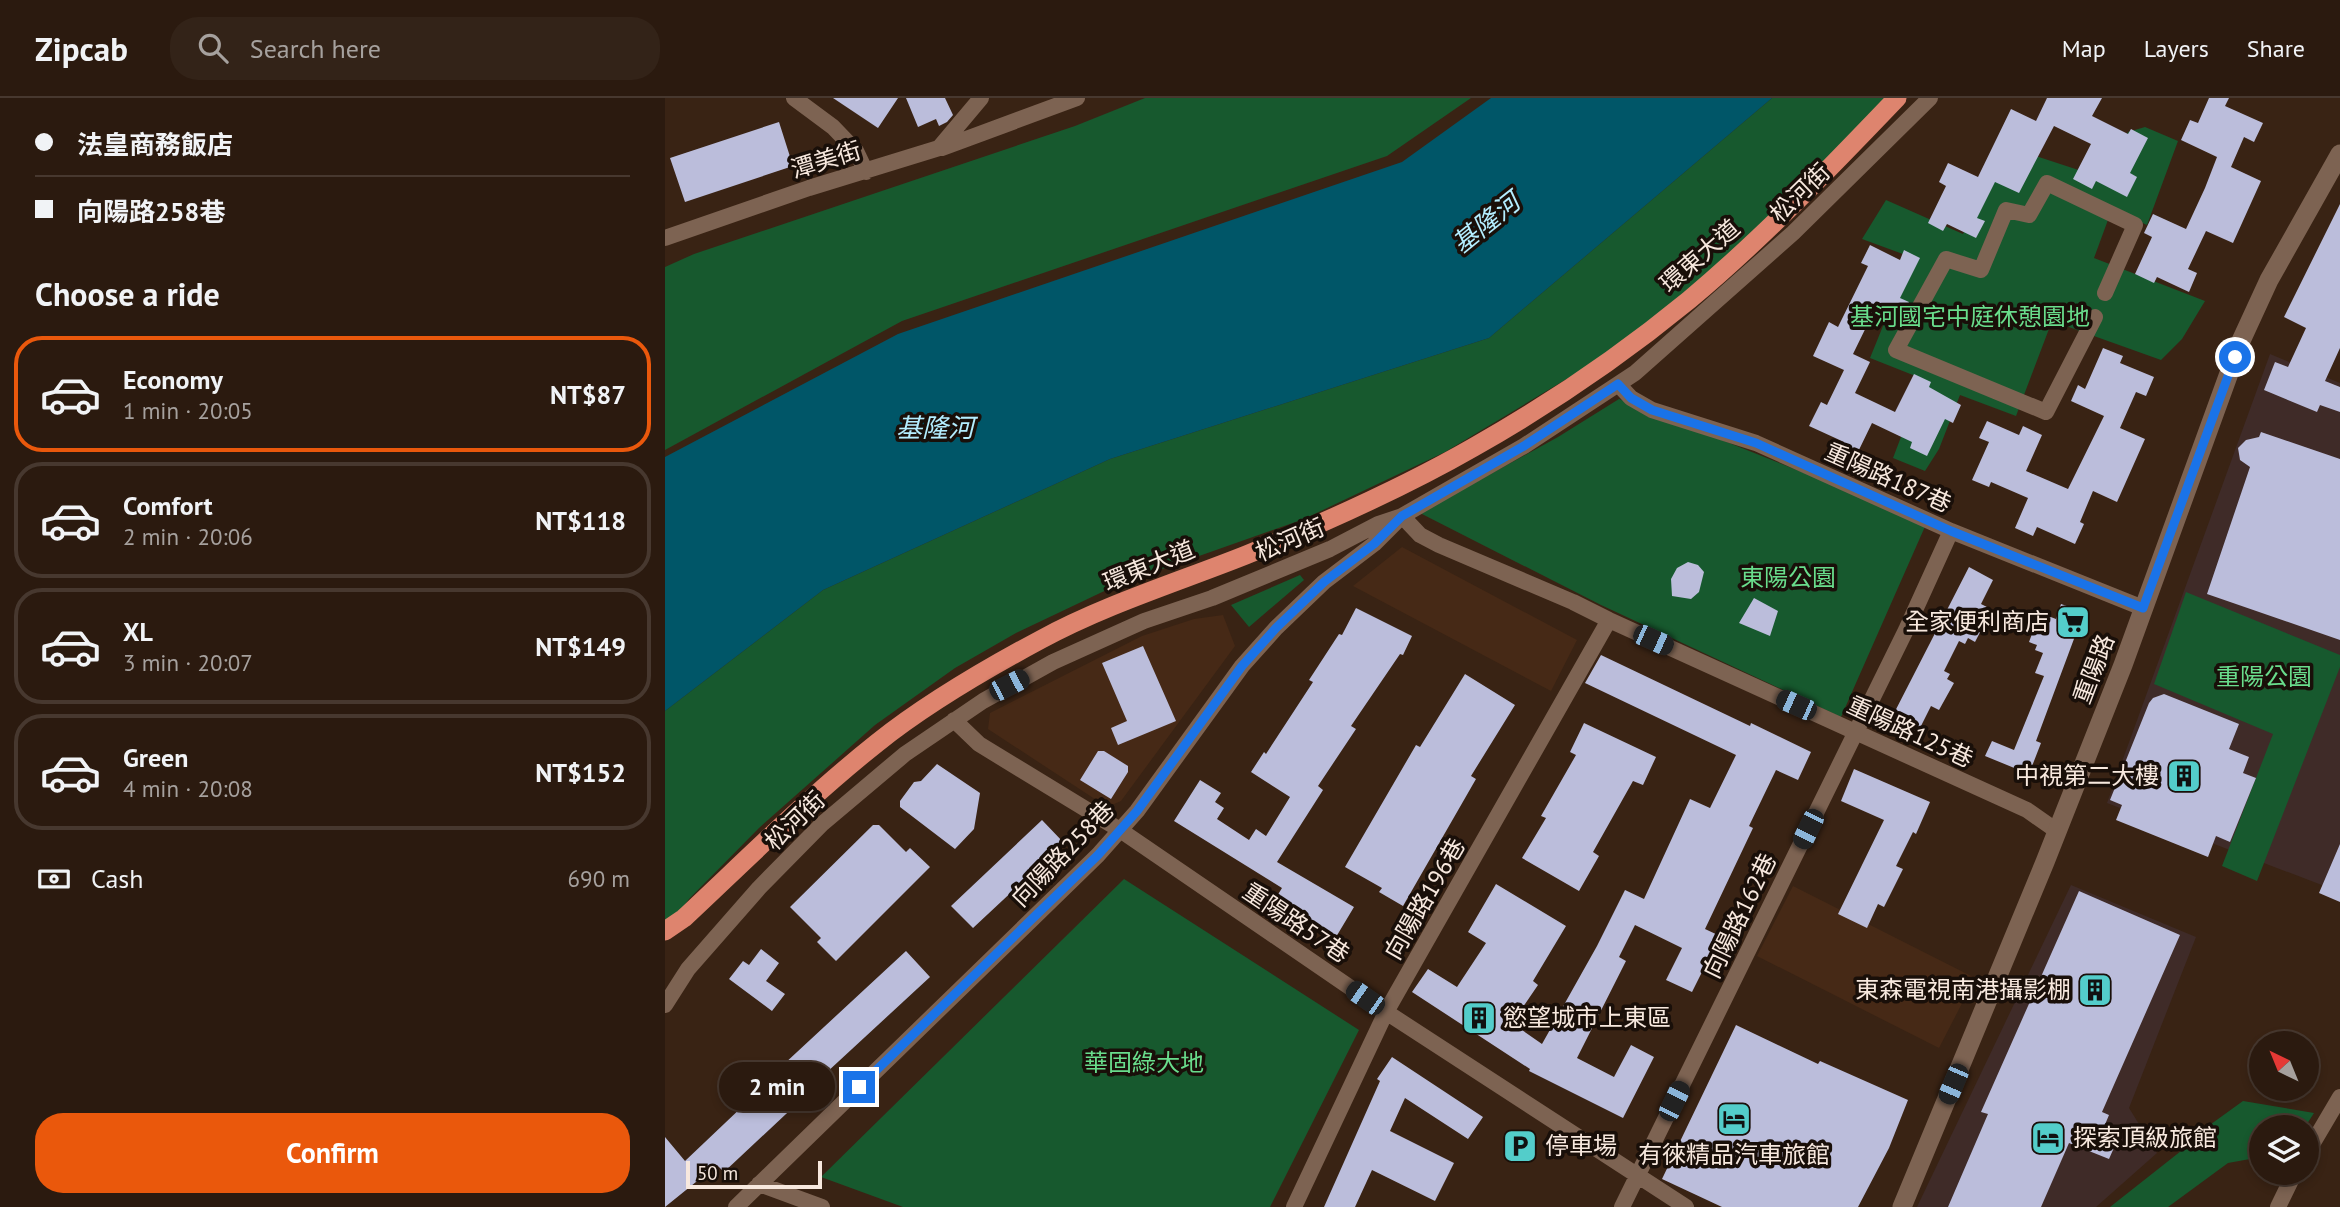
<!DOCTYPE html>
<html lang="en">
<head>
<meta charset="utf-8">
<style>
	:root { --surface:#2b1a0f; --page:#332318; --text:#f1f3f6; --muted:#a6a19e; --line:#47382f; --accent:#ea580c }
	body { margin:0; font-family:"PT Sans","Noto Sans TC",sans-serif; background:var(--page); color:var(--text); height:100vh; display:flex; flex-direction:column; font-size:26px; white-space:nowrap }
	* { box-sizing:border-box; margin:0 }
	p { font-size:23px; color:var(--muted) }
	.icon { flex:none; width:38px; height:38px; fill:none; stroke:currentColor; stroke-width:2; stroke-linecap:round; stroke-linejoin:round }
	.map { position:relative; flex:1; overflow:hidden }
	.side { display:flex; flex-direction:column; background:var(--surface); width:665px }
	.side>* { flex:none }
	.top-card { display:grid; align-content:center; height:154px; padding:0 35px; background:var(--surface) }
	.needle { width:46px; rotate:317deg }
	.buttons { position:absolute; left:1584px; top:933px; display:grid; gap:14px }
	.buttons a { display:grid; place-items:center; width:70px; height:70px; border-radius:50%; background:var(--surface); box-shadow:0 4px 10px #0003,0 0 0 2px var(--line); font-size:35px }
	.scale { position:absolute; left:21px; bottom:18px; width:136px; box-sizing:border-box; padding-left:7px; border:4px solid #f7e8de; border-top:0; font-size:19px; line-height:24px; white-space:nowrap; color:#f7e8de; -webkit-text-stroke:5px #190f09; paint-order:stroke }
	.end { position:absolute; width:32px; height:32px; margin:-16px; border:9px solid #1a73e8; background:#fff; box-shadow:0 0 0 4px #fff }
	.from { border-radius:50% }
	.bubble { position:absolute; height:49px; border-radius:24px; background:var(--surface); box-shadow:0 4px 10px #0003,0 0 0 2px var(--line); font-size:23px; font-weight:600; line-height:49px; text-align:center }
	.car { position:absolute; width:21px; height:42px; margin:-21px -10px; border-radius:9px; box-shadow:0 0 5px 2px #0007; background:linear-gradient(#222 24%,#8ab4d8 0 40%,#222 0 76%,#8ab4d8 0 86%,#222 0) }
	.top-card b { display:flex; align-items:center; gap:24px; height:66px; font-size:26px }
	.top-card b+b { border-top:2px solid var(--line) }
	.top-card i { width:18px; height:18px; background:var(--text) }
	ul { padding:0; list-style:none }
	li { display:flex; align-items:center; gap:21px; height:116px; margin:0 14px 10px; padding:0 21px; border:4px solid var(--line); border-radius:28px }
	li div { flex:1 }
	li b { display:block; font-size:26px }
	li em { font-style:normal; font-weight:600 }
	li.on { border-color:var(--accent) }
	li>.icon { width:63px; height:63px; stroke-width:1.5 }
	h2 { padding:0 35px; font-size:32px; line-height:84px }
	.pay { display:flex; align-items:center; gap:18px; height:77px; padding:0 35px; font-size:26px }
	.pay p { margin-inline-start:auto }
	.button { display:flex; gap:14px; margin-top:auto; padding:14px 35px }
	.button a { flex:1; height:80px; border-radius:28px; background:var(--accent); color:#fff; font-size:28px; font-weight:600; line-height:80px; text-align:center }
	header { display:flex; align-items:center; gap:42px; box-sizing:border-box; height:98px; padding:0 35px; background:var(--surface); border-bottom:2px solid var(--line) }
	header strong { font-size:33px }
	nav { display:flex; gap:38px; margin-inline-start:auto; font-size:24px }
	.search { width:490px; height:63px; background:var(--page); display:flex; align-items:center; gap:18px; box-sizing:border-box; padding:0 24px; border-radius:28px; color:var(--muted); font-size:26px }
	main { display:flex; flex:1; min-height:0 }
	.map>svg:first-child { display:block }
	.commercial { fill:#3f2b28 }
	.built { fill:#462916 }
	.green { fill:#17592e }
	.water { fill:#005668 }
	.building { fill:#bbbddb }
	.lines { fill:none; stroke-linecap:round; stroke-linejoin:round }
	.minor { stroke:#7d6352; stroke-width:16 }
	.tertiary { stroke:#7d6352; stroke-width:19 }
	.trunk { stroke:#de846e; stroke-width:19 }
	.route { stroke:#1a73e8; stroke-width:9 }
	.labels { text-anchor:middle; stroke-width:7; stroke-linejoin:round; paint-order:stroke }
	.street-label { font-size:24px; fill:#f7e8de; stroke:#190f09 }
	.park-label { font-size:24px; fill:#69dd8c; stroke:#190f09 }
	.poi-label { font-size:24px; fill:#f7e8de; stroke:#190f09; text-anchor:end }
	.water-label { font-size:26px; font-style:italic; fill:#b4eeff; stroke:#190f09 }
</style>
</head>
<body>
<header>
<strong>Zipcab</strong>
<div class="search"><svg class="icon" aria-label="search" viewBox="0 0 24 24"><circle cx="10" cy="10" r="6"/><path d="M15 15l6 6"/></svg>Search here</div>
<nav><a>Map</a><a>Layers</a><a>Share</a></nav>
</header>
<main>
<section class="side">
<div class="top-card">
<b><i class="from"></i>法皇商務飯店</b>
<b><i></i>向陽路258巷</b>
</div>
<h2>Choose a ride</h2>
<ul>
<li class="on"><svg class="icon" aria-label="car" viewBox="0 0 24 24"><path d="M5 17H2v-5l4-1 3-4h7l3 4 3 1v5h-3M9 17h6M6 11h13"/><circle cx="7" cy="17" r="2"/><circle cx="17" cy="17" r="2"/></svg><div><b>Economy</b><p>1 min · 20:05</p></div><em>NT$87</em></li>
<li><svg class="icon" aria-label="car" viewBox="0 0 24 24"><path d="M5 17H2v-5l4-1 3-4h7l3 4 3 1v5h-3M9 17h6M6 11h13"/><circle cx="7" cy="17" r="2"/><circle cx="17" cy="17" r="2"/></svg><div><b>Comfort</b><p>2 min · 20:06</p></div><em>NT$118</em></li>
<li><svg class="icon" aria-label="car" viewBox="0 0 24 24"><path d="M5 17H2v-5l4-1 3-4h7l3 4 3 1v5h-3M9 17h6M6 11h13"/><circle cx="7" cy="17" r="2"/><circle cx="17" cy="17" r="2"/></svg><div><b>XL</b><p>3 min · 20:07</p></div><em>NT$149</em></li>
<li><svg class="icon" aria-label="car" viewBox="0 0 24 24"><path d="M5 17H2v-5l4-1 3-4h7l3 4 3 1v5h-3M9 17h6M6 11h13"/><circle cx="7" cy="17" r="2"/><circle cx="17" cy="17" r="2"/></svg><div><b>Green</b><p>4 min · 20:08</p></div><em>NT$152</em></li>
</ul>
<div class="pay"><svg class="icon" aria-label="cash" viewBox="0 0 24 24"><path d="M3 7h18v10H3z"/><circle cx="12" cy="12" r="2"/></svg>Cash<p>690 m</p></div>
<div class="button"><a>Confirm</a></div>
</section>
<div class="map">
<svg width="1675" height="1109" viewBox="0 0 1675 1109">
	<rect width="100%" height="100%" fill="#392314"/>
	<path class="commercial" d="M1605,256L1675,285V794L1442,705Z
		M1406,787L1531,839L1464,1010L1492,1055L1431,1109H1252Z"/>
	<path class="built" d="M737,449L912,542L886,593L688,488Z
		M558,517L570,548L456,703L442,709L323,631L325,615L477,538L529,521Z
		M1128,788L1310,880L1274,950L1092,858Z"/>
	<path class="green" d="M480,0H806L722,58L237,223L0,352V169L29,156L410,28Z
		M1107,0H1225L1027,193L935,261L780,354L639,421L452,487L351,535L290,570L210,627L94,730L24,801L0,833V613L158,492L445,361L824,240Z
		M1480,29L1513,43L1482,127L1447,111L1429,160L1540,203L1517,241L1496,262L1387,223L1351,318L1295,297L1274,351L1260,373L1228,360L1258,281L1205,260L1246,159L1197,141L1221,102L1298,136L1322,80L1365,56L1444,82L1463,34Z
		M954,301L1262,424L1176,619L936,507L755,415L893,339Z
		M635,477L639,482L584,529L566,507Z
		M1521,494L1675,557V569L1592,783L1557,768L1608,636L1489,586Z
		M459,781L694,932L605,1109H238L156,1079Z
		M1578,1003L1649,1015L1640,1029H1596V1059L1563,1065L1503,1109H1445L1516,1053L1542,1029Z"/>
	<path class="water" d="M826,0H1107L824,240L445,361L158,492L0,613V359L233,236L737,64Z"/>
	<path class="building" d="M168,0H233L213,30Z
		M241,0H280L288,17L282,24L274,28L271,21L253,29Z
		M1382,0H1437L1427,18L1463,36L1466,31L1483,40L1465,75L1472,79L1462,99L1431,83L1427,91L1408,81L1426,46L1389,28L1354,95L1330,84L1312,120L1320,123L1311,140L1282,126L1278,133L1263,125L1281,88L1274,84L1283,65L1313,79L1346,11L1371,23Z
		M1544,0H1564L1560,8L1598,25L1589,44L1579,39L1566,69L1596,83L1568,145L1541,133L1523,171L1532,175L1524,194L1492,179L1489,185L1470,176L1487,139L1479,135L1488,116L1521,131L1540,90L1552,59L1516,42L1525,22L1533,25Z
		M114,24L128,68L20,104L5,60Z
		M1675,106V250L1660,283L1675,289V314L1655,307L1652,314L1599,292L1610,264L1623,269L1641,230L1619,219Z
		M1205,147L1235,162L1239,152L1255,160L1235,200L1244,204L1234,225L1209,213L1188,256L1205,264L1190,295L1230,314L1249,276L1266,284L1264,289L1296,307L1288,325L1280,321L1262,358L1245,350L1247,344L1207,325L1191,358L1176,351L1179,344L1144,328L1156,304L1162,307L1179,272L1148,258L1164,224L1173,229L1203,168L1196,165Z
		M1438,250L1458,258L1455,265L1489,279L1481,298L1471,294L1455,330L1480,341L1452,404L1428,393L1415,424L1419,426L1410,446L1372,429L1368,438L1350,430L1363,400L1326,384L1324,389L1307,382L1324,344L1314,340L1322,323L1354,337L1358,328L1377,337L1361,373L1403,391L1439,318L1406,303L1413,287L1420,291Z
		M1596,334L1675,361V542L1542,496L1585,369L1575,362L1573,350L1581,342L1594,339Z
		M1023,464L1033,467L1039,474L1034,494L1026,501L1007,498L1006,481L1012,470Z
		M1304,469L1328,482L1316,506L1322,509L1319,515L1324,517L1310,544L1303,540L1300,546L1294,543L1279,573L1285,576L1282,581L1289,585L1274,612L1266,608L1252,636L1225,623Z
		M1089,500L1113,513L1105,538L1074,525Z
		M1396,506L1419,514L1371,643L1376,645L1364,676L1320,658L1327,643L1349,652L1379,578L1370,575L1378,555L1370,552L1372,547L1364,544L1371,525H1381L1383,518L1391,521Z
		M691,510L747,538L738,557L735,556L686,628L691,631L653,688L658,692L612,764L689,809L671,839L609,803L617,790L509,723L535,682L556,695L550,704L559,710L552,721L584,742L591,731L601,738L625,699L586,674L599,654L601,656L648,584L644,582L674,536L677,537Z
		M478,548L511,623L453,647L446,630L462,623L437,565Z
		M936,557L1085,628L1086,625L1146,654L1133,682L1111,672L1084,728L1088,730L1040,831L1055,838L1027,894L1001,882L1017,850L970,827L954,859L961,863L912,960L949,979L966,947L989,959L958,1020L864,973L865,971L747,894L763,871L792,889L821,845L803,834L831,786L901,828L868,883L873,887L847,925L877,946L932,848L960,792L979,801L1025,701L1045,710L1071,657L920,585Z
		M800,576L850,607L806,678L811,681L738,808L714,794L717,790L680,769L751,647L755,649Z
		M1499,596L1574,626L1564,651L1584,659L1578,675L1591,680L1565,744L1551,738L1543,759L1451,722L1457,707L1445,702L1484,605L1488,600Z
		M919,625L991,659L978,687L968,683L928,754L934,758L914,793L857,760L881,720L876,718L911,657L905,654Z
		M433,653H439L463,668V674L446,701L415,682Z
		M272,666L315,695L309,731L290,751L235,709V703L249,684L256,683Z
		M1189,671L1265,704L1251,736L1248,734L1231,768L1238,771L1219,809L1213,806L1202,830L1173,816L1219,722L1176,703Z
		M377,722L399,745L308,830L286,808Z
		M208,727H214L241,754L245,750L265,769L171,863L152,844L156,840L125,809Z
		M1675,746V804L1654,795Z
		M1414,793L1515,837L1437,1014L1444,1017L1439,1029L1455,1036L1444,1061L1404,1045L1376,1109H1283L1323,1016L1316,1014Z
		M96,851L114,865L101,883L120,896L107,913L64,881L78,863L84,867Z
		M241,853L265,879L135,999L137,1001L59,1074L52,1067L0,1109V1039L20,1063L120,968L118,967Z
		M1071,927L1153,966L1155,963L1243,1002L1224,1050L1193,1109H1057L997,1081Z
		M727,959L818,1019L803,1041L740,1000L725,1033L789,1065L770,1103L707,1072L690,1109H659L715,983L712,981Z"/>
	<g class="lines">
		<path class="minor" d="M129,0L168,29L191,53L201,74
			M277,50L412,0
			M0,140L144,90L274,50L316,0
			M1430,219L1381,314L1231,252L1281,161L1316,172L1341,112L1364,117L1382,85L1470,127L1440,195
			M953,286L966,300L987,312L1091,345L1286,433L1478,510
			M289,622L314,646L455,732L721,914L1021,1109
			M0,907L23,871L94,790L157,726L240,656L318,603L388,564L479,523L547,500L665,451L713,426L737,418L859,348L970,275L1128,135L1265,0
			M1642,1055L1675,999
			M94,1086L157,1109
			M71,1109L433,757L472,713L577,568L611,530L659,484L709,446L737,418L755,437L774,447L908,504L944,522L1362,712L1392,733
			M629,1109L721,914L944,522
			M957,1109L1241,532L1286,433
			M1613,1109L1630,1074"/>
		<path class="tertiary" d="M1237,1109L1380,764L1458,567L1575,245L1604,182L1675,56"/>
		<path class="trunk" d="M0,833L19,820C82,761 144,699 212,645C262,605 319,572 375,542C439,507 513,484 581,457C659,425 736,391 809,349C885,306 957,257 1024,202C1098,140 1165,70 1232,0"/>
	</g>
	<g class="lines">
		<path class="route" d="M194,989L433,757L472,713L577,568L611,530L659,484L709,446L737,418L859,348L953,286L966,300L987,312L1091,345L1286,433L1478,510L1570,259"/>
	</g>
	<defs>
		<g id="supermarket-square" transform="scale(1.75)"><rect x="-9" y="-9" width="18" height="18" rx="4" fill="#53cdca" stroke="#190f09"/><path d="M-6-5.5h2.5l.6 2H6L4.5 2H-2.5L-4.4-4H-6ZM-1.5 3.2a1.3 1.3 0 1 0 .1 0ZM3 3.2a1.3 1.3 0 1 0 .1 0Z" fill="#111"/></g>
		<g id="building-square" transform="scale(1.75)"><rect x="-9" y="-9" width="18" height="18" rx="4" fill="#53cdca" stroke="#190f09"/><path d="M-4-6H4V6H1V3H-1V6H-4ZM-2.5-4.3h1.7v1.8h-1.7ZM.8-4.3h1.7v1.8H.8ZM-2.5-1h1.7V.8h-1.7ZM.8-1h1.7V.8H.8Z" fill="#111"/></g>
		<g id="hotel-square" transform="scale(1.75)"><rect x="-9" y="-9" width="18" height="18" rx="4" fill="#53cdca" stroke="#190f09"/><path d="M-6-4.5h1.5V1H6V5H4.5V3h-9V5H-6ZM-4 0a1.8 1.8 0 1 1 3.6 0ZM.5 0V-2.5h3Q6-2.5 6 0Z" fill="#111"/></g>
		<g id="parking-square" transform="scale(1.75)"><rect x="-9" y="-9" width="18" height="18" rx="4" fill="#53cdca" stroke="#190f09"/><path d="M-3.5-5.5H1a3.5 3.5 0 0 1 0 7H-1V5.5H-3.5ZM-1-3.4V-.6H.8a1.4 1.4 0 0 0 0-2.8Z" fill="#111"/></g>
	</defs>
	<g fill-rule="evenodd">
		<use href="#supermarket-square" x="1408" y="524"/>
		<use href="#building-square" x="1519" y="678"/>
		<use href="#building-square" x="1430" y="892"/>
		<use href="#building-square" x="814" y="920"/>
		<use href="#hotel-square" x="1069" y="1021"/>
		<use href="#hotel-square" x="1383" y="1040"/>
		<use href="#parking-square" x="855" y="1048"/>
	</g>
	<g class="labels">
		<g class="street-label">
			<text transform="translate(161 62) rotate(-17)" y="8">潭美街</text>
			<text transform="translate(1135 95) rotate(-44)" y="8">松河街</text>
			<text transform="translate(1035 158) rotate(-41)" y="8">環東大道</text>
			<text transform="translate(1223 380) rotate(24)" y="8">重陽路187巷</text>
			<text transform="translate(625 442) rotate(-23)" y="8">松河街</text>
			<text transform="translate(484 468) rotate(-22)" y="8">環東大道</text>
			<text transform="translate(1429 571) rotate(-69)" y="8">重陽路</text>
			<text transform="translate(1245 634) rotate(25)" y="8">重陽路125巷</text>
			<text transform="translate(130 723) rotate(-44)" y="8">松河街</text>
			<text transform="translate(398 756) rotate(-46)" y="8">向陽路258巷</text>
			<text transform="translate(760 801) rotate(-60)" y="8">向陽路196巷</text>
			<text transform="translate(1075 818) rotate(-64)" y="8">向陽路162巷</text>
			<text transform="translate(631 825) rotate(34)" y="8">重陽路57巷</text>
		</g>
		<g class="park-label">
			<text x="1305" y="227">基河國宅中庭休憩園地</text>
			<text x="1123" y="488">東陽公園</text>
			<text x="1599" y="587">重陽公園</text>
			<text x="479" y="973">華固綠大地</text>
		</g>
		<g class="poi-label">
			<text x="1384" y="532">全家便利商店</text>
			<text x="1494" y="686">中視第二大樓</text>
			<text x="1406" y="900">東森電視南港攝影棚</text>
			<text x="838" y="928" text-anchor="start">慾望城市上東區</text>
			<text x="1408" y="1048" text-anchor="start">探索頂級旅館</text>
			<text x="880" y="1056" text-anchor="start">停車場</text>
			<text x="1069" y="1065" text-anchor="middle">有徠精品汽車旅館</text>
		</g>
		<g class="water-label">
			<text transform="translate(821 125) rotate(-39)" y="9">基隆河</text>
			<text x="270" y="339">基隆河</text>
		</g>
	</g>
</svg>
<div class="buttons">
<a><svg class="needle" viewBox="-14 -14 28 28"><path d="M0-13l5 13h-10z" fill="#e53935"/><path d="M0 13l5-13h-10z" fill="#a6a19e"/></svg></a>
<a><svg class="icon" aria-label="layers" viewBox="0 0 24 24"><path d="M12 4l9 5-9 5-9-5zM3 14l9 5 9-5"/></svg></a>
</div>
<div class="scale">50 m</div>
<i class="end from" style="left:1570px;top:259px"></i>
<i class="end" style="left:194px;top:989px"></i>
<div class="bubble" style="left:54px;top:964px;width:116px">2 min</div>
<i class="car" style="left:988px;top:542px;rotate:114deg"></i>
<i class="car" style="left:344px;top:587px;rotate:63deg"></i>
<i class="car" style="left:1131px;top:607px;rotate:294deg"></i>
<i class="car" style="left:1143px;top:731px;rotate:206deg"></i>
<i class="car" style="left:700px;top:900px;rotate:305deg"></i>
<i class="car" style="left:1288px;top:986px;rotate:203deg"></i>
<i class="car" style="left:1009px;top:1003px;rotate:26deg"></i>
</div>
</main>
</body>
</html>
